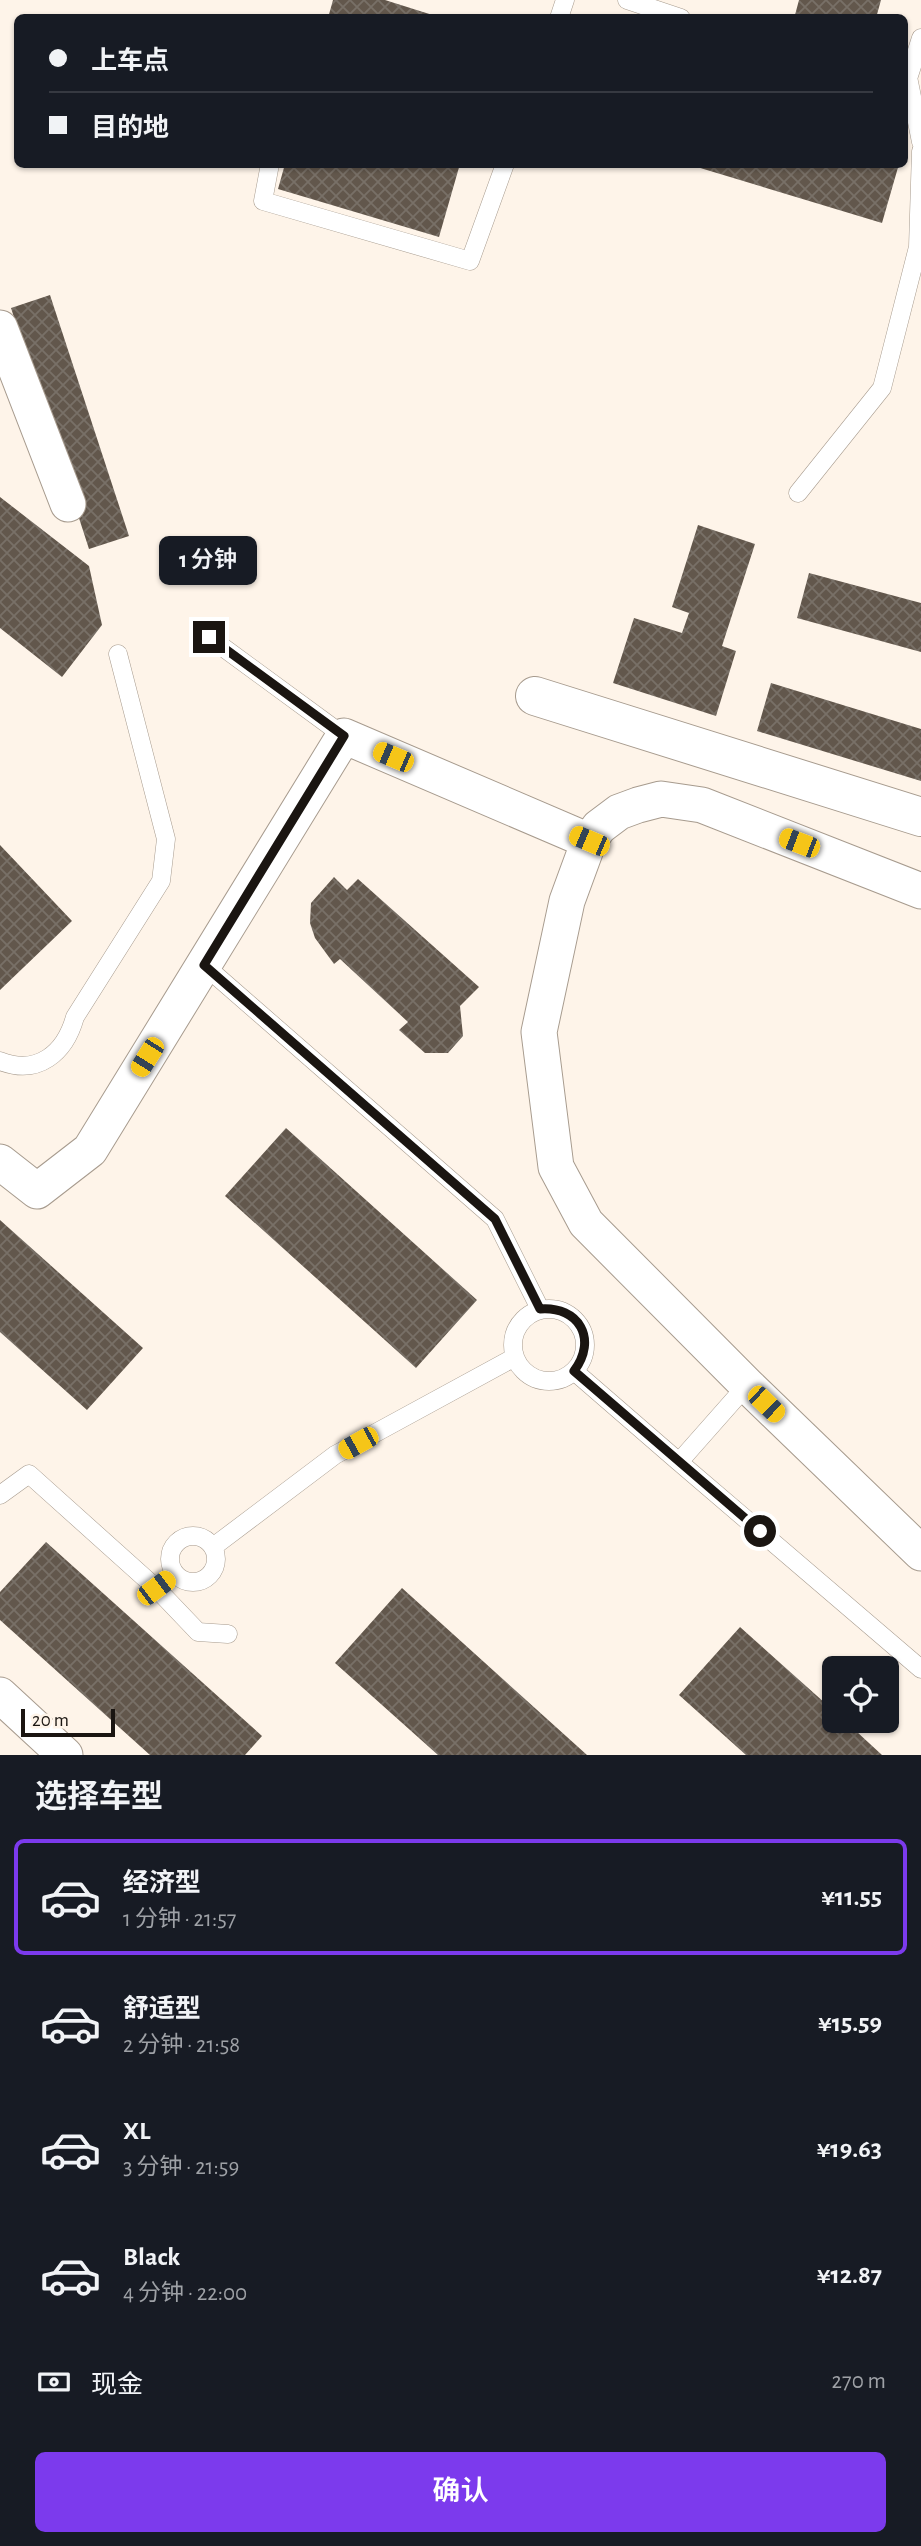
<!DOCTYPE html>
<html lang="zh">
<head>
<meta charset="utf-8">
<style>
	:root { --surface:#171b24; --page:#20242c; --text:#f1f3f6; --muted:#9ea1a6; --line:#363941; --accent:#7c3aed }
	body { margin:0; font-family:"Alegreya Sans","Noto Sans SC",sans-serif; background:var(--page); color:var(--text); height:100vh; display:flex; flex-direction:column; font-size:26px; white-space:nowrap }
	* { box-sizing:border-box; margin:0 }
	p { font-size:23px; color:var(--muted) }
	.icon { flex:none; width:38px; height:38px; fill:none; stroke:currentColor; stroke-width:2; stroke-linecap:round; stroke-linejoin:round }
	.map { position:relative; height:1755px; overflow:hidden }
	.side { display:flex; flex-direction:column; background:var(--surface); flex:1 }
	.side>* { flex:none }
	.guide { position:absolute; left:14px; top:14px; width:894px; height:154px; border-radius:10px; box-shadow:0 2px 5px #0004; display:grid; align-content:center; height:154px; padding:0 35px; background:var(--surface) }
	.tools { position:absolute; left:822px; top:1656px; display:grid; gap:14px }
	.tools a { display:grid; place-items:center; width:77px; height:77px; border-radius:10px; background:var(--surface); box-shadow:0 2px 5px #0004; font-size:35px }
	.scale { position:absolute; left:21px; bottom:18px; width:94px; box-sizing:border-box; padding-left:7px; border:4px solid #1a1511; border-top:0; font-size:19px; line-height:24px; white-space:nowrap; color:#1a1511; -webkit-text-stroke:5px #fef4e9; paint-order:stroke }
	.end { position:absolute; width:32px; height:32px; margin:-16px; border:9px solid #1a1511; background:#fff; box-shadow:0 0 0 4px #fff }
	.from { border-radius:50% }
	.bubble { position:absolute; height:49px; border-radius:10px; background:var(--surface); box-shadow:0 2px 5px #0004; font-size:23px; font-weight:600; line-height:49px; text-align:center }
	.car { position:absolute; width:21px; height:42px; margin:-21px -10px; border-radius:9px; box-shadow:0 0 5px 2px #0007; background:linear-gradient(#f5c518 24%,#345 0 40%,#f5c518 0 76%,#345 0 86%,#f5c518 0) }
	.guide b { display:flex; align-items:center; gap:24px; height:66px; font-size:26px }
	.guide b+b { border-top:2px solid var(--line) }
	.guide i { width:18px; height:18px; background:var(--text) }
	ul { padding:0; list-style:none }
	li { display:flex; align-items:center; gap:21px; height:116px; margin:0 14px 10px; padding:0 21px; border:4px solid transparent; border-radius:10px }
	li div { flex:1 }
	li b { display:block; font-size:26px }
	li em { font-style:normal; font-weight:600 }
	li.active { border-color:var(--accent) }
	li>.icon { width:63px; height:63px; stroke-width:1.5 }
	h2 { padding:0 35px; font-size:32px; line-height:84px }
	.pay { display:flex; align-items:center; gap:18px; height:77px; padding:0 35px; font-size:26px }
	.pay p { margin-inline-start:auto }
	.action { display:flex; gap:14px; margin-top:auto; padding:14px 35px }
	.action a { flex:1; height:80px; border-radius:10px; background:var(--accent); color:#fff; font-size:28px; font-weight:600; line-height:80px; text-align:center }
	.map>svg:first-child { display:block }
	.building { fill:url(#building-cross-hatch) }
	.lines { fill:none; stroke-linecap:round; stroke-linejoin:round }
	.lane-casing { stroke:#a79b8e; stroke-width:19 }
	.street-casing { stroke:#a79b8e; stroke-width:37 }
	.secondary-casing { stroke:#a79b8e; stroke-width:40 }
	.lane { stroke:#fff; stroke-width:18 }
	.street { stroke:#fff; stroke-width:35 }
	.secondary { stroke:#fff; stroke-width:38 }
	.route { stroke:#1a1511; stroke-width:9 }
</style>
</head>
<body>
<div class="map">
<svg width="921" height="1755" viewBox="0 0 921 1755">
	<defs>
		<pattern id="building-cross-hatch" width="8" height="8" patternUnits="userSpaceOnUse" patternTransform="scale(1.75)"><rect width="8" height="8" fill="#62574c"/><path d="M0 0l8 8M0 8l8-8" fill="none" stroke="#787067"/></pattern>
	</defs>
	<rect width="100%" height="100%" fill="#fef4e9"/>
	<path class="building" d="M333,0H385L442,18H328Z
		M799,0H881L876,18H804L795,15Z
		M285,164H460L439,237L278,189Z
		M687,164H899L882,223Z
		M50,295L129,536L89,549L11,308Z
		M0,497L89,566L102,625L62,677L0,628Z
		M698,525L755,544L722,646L736,651L716,716L613,683L634,618L682,633L689,613L672,607Z
		M809,573L921,603V652L797,618Z
		M771,683L921,729V781L757,731Z
		M0,845L72,921L0,990Z
		M334,877L347,890L358,879L479,987L460,1006L463,1036L448,1053H425L399,1030L408,1022L340,959L334,964L315,938L310,923L311,903Z
		M286,1128L477,1300L416,1368L225,1196Z
		M0,1220L143,1348L87,1410L0,1332Z
		M46,1542L262,1736L245,1755H150L0,1620V1592Z
		M402,1588L587,1755H438L335,1663Z
		M740,1627L835,1712V1720H844L882,1755H746L679,1695Z"/>
	<g class="lines">
		<g class="lane-casing">
			<path id="lane" d="M627,0L681,18
				M559,18L565,0
				M908,77L921,142
				M905,88L921,38
				M270,164L263,201L470,261L505,164
				M798,493L882,388L918,247L921,151
				M209,637L344,736
				M204,965L495,1219L540,1309
				M0,1061C38,1076 65,1053 75,1017L161,881L166,839L118,654
				M513 1345a36 36 0 1 1 72 0a36 36 0 1 1-72 0Z
				M574,1371L679,1462
				M747,1385L679,1462L921,1669
				M0,1495L29,1474L156,1588L198,1632L228,1634
				M170 1559a23 23 0 1 1 46 0a23 23 0 1 1-46 0Z
				M213,1547L335,1455L515,1357"/>
		</g>
		<g class="street-casing">
			<path id="street" d="M0,328L68,504
				M921,891L702,805L661,799L638,805L619,812L599,827L589,841L567,901L539,1032L556,1167L586,1223L747,1385L921,1553
				M0,1162L37,1191L90,1150L344,736L589,841
				M0,1695L65,1755"/>
		</g>
		<g class="secondary-casing">
			<path id="secondary" d="M535,696L921,817"/>
		</g>
		<use href="#lane" class="lane"/>
		<use href="#street" class="street"/>
		<use href="#secondary" class="secondary"/>
	</g>
	<g class="lines">
		<path class="route" d="M209,637L344,736L204,965L495,1219L540,1309C579,1306 598,1339 574,1371L760,1531"/>
	</g>
</svg>
<div class="tools">
<a><svg class="icon" aria-label="locate" viewBox="0 0 24 24"><circle cx="12" cy="12" r="6"/><path d="M12 2v4M12 18v4M2 12h4M18 12h4"/></svg></a>
</div>
<div class="scale">20 m</div>
<i class="end from" style="left:760px;top:1531px"></i>
<i class="end" style="left:209px;top:637px"></i>
<div class="bubble" style="left:159px;top:536px;width:98px">1 分钟</div>
<i class="car" style="left:393px;top:757px;rotate:293deg"></i>
<i class="car" style="left:589px;top:841px;rotate:293deg"></i>
<i class="car" style="left:799px;top:843px;rotate:291deg"></i>
<i class="car" style="left:147px;top:1057px;rotate:212deg"></i>
<i class="car" style="left:766px;top:1404px;rotate:134deg"></i>
<i class="car" style="left:358px;top:1443px;rotate:241deg"></i>
<i class="car" style="left:156px;top:1588px;rotate:53deg"></i>
<div class="guide">
<b><i class="from"></i>上车点</b>
<b><i></i>目的地</b>
</div>
</div>
<section class="side">
<h2>选择车型</h2>
<ul>
<li class="active"><svg class="icon" aria-label="car" viewBox="0 0 24 24"><path d="M5 17H2v-5l4-1 3-4h7l3 4 3 1v5h-3M9 17h6M6 11h13"/><circle cx="7" cy="17" r="2"/><circle cx="17" cy="17" r="2"/></svg><div><b>经济型</b><p>1 分钟 · 21:57</p></div><em>¥11.55</em></li>
<li><svg class="icon" aria-label="car" viewBox="0 0 24 24"><path d="M5 17H2v-5l4-1 3-4h7l3 4 3 1v5h-3M9 17h6M6 11h13"/><circle cx="7" cy="17" r="2"/><circle cx="17" cy="17" r="2"/></svg><div><b>舒适型</b><p>2 分钟 · 21:58</p></div><em>¥15.59</em></li>
<li><svg class="icon" aria-label="car" viewBox="0 0 24 24"><path d="M5 17H2v-5l4-1 3-4h7l3 4 3 1v5h-3M9 17h6M6 11h13"/><circle cx="7" cy="17" r="2"/><circle cx="17" cy="17" r="2"/></svg><div><b>XL</b><p>3 分钟 · 21:59</p></div><em>¥19.63</em></li>
<li><svg class="icon" aria-label="car" viewBox="0 0 24 24"><path d="M5 17H2v-5l4-1 3-4h7l3 4 3 1v5h-3M9 17h6M6 11h13"/><circle cx="7" cy="17" r="2"/><circle cx="17" cy="17" r="2"/></svg><div><b>Black</b><p>4 分钟 · 22:00</p></div><em>¥12.87</em></li>
</ul>
<div class="pay"><svg class="icon" aria-label="cash" viewBox="0 0 24 24"><path d="M3 7h18v10H3z"/><circle cx="12" cy="12" r="2"/></svg>现金<p>270 m</p></div>
<div class="action"><a>确认</a></div>
</section>
</body>
</html>
